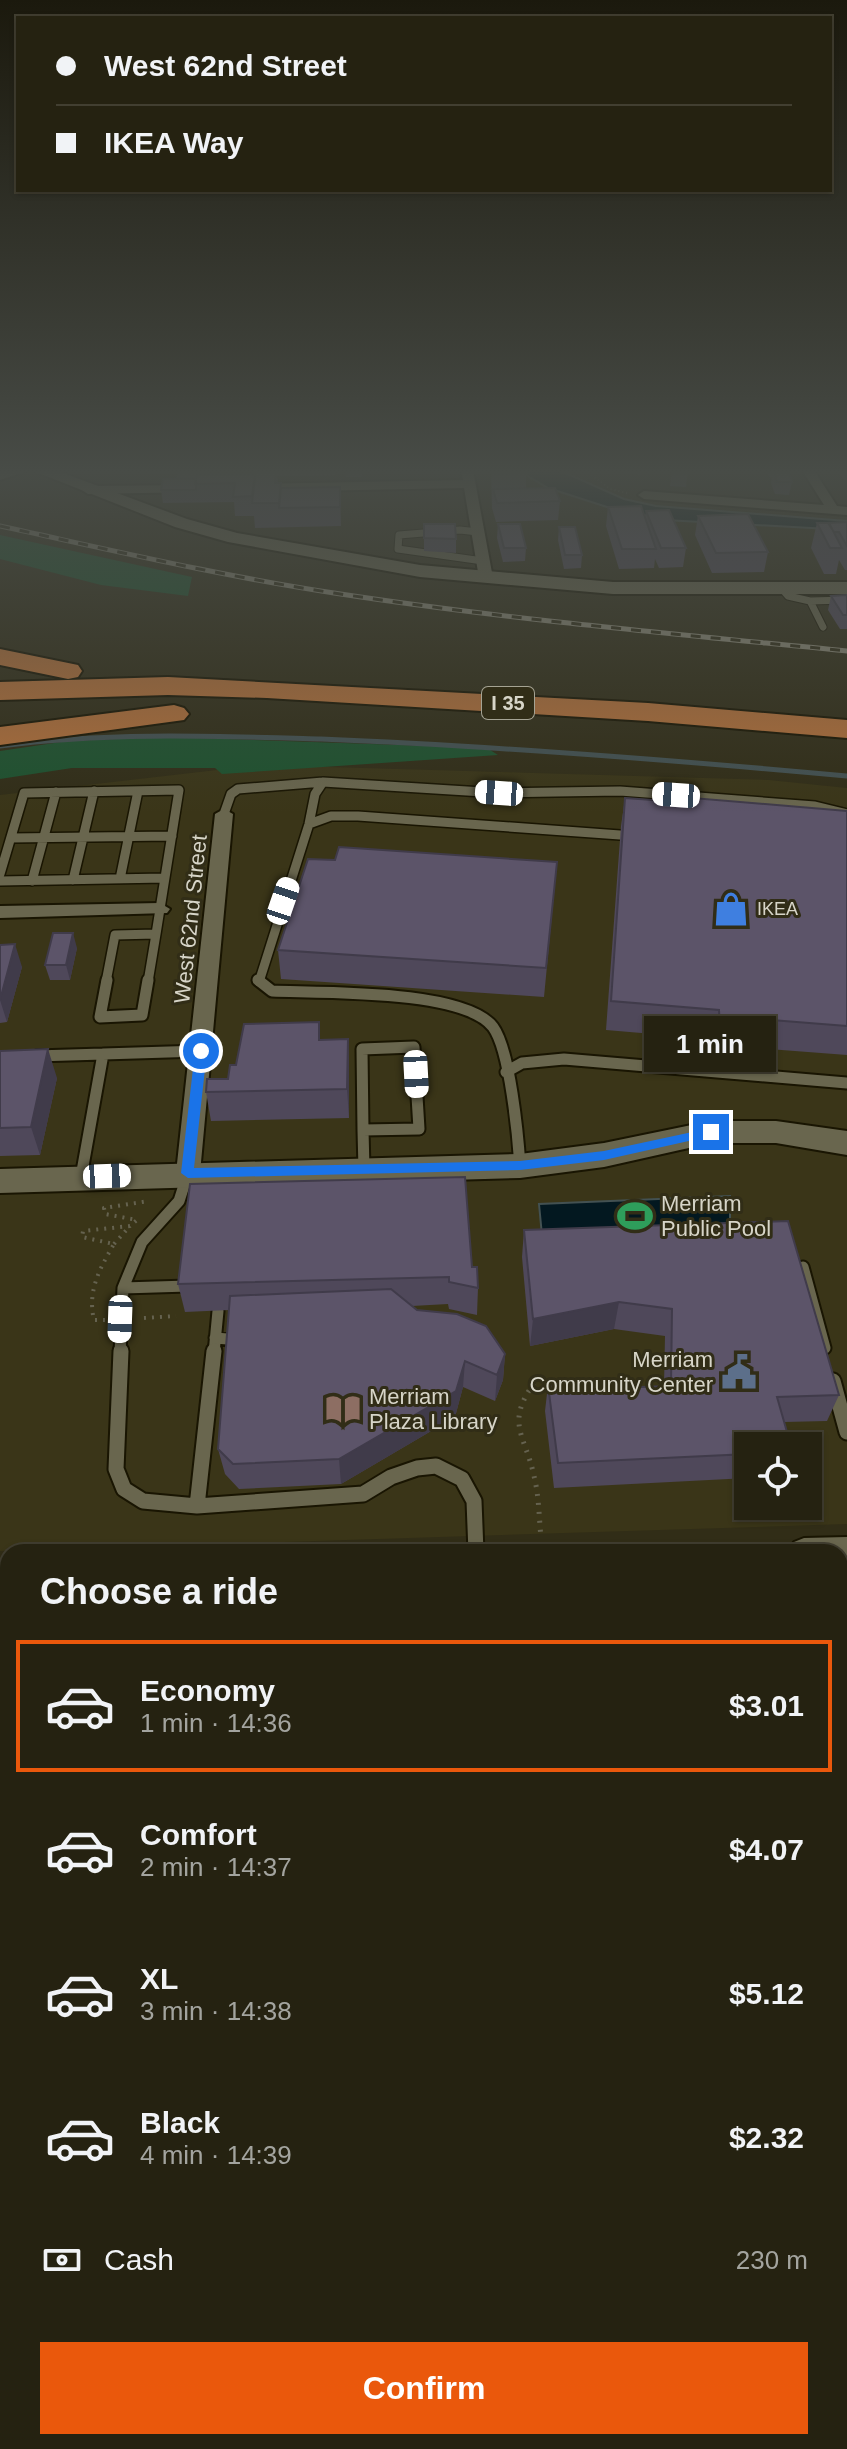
<!DOCTYPE html>
<html lang="en">
<head>
<meta charset="utf-8">
<style>
	:root { --surface:#252211; --page:#2d2a1a; --text:#f1f3f6; --muted:#a3a49f; --line:#423f31; --accent:#ea580c }
	body { margin:0; font-family:Arial,sans-serif; background:var(--page); color:var(--text); height:100vh; display:flex; flex-direction:column; font-size:30px; white-space:nowrap }
	* { box-sizing:border-box; margin:0 }
	p { font-size:26px; color:var(--muted) }
	.icon { flex:none; width:44px; height:44px; fill:none; stroke:currentColor; stroke-width:2; stroke-linecap:round; stroke-linejoin:round }
	.map { position:relative; flex:1; overflow:hidden }
	.panel { position:absolute; left:0px; top:1544px; width:848px; height:906px; display:flex; flex-direction:column; background:var(--surface); border-radius:24px 24px 0 0; box-shadow:0 2px 6px #0004,0 0 0 2px var(--line) }
	.panel>* { flex:none }
	.top-card { position:absolute; left:16px; top:16px; width:816px; height:176px; border-radius:0px; box-shadow:0 2px 6px #0004,0 0 0 2px var(--line); display:grid; align-content:center; height:176px; padding:0 40px; background:var(--surface) }
	.fabs { position:absolute; left:734px; top:1432px; display:grid; gap:16px }
	.fabs a { display:grid; place-items:center; width:88px; height:88px; border-radius:0px; background:var(--surface); box-shadow:0 2px 6px #0004,0 0 0 2px var(--line); font-size:40px }
	.end { position:absolute; width:36px; height:36px; margin:-18px; border:10px solid #1a73e8; background:#fff; box-shadow:0 0 0 4px #fff }
	.from { border-radius:50% }
	.bubble { position:absolute; height:56px; border-radius:0px; background:var(--surface); box-shadow:0 2px 6px #0004,0 0 0 2px var(--line); font-size:26px; font-weight:600; line-height:56px; text-align:center }
	.car { position:absolute; width:24px; height:48px; margin:-24px -12px; border-radius:10px; box-shadow:0 0 6px 2px #0007; background:linear-gradient(#fff 24%,#345 0 40%,#fff 0 76%,#345 0 86%,#fff 0) }
	.top-card b { display:flex; align-items:center; gap:28px; height:76px; font-size:30px }
	.top-card b+b { border-top:2px solid var(--line) }
	.top-card i { width:20px; height:20px; background:var(--text) }
	ul { padding:0; list-style:none }
	li { display:flex; align-items:center; gap:24px; height:132px; margin:0 16px 12px; padding:0 24px; border:4px solid transparent; border-radius:0px }
	li div { flex:1 }
	li b { display:block; font-size:30px }
	li em { font-style:normal; font-weight:600 }
	li.active { border-color:var(--accent) }
	li>.icon { width:72px; height:72px; stroke-width:1.5 }
	h2 { padding:0 40px; font-size:36px; line-height:96px }
	.pay { display:flex; align-items:center; gap:20px; height:88px; padding:0 40px; font-size:30px }
	.pay p { margin-inline-start:auto }
	.button { display:flex; gap:16px; margin-top:auto; padding:16px 40px }
	.button a { flex:1; height:92px; border-radius:0px; background:var(--accent); color:#fff; font-size:32px; font-weight:600; line-height:92px; text-align:center }
	.map>svg:first-child { display:block }
	.built { fill:#3a3518; fill-rule:evenodd }
	.green { fill:#1e522f }
	.water { fill:#031820; stroke:#435152; stroke-width:2 }
	.lines { fill:none; stroke-linecap:round; stroke-linejoin:round }
	.stream-far1 { stroke:#435152; stroke-width:5 }
	.stream { stroke:#435152; stroke-width:11 }
	.lane-far3-casing { stroke:#191502; stroke-width:9 }
	.lane-far2-casing { stroke:#191502; stroke-width:12 }
	.lane-far1-casing { stroke:#191502; stroke-width:15 }
	.lane-casing { stroke:#191502; stroke-width:19 }
	.street-casing { stroke:#191502; stroke-width:4 }
	.secondary-casing { stroke:#191502; stroke-width:4 }
	.highway-casing { stroke:#191502; stroke-width:4 }
	.path-far2 { stroke:#65624f; stroke-width:2; stroke-dasharray:1 3; stroke-linecap:butt }
	.path-far1 { stroke:#65624f; stroke-width:4; stroke-dasharray:2 6; stroke-linecap:butt }
	.path { stroke:#65624f; stroke-width:5; stroke-dasharray:2 7; stroke-linecap:butt }
	.lane-far3 { stroke:#69664e; stroke-width:7 }
	.lane-far2 { stroke:#69664e; stroke-width:9 }
	.lane-far1 { stroke:#69664e; stroke-width:11 }
	.lane { stroke:#69664e; stroke-width:15 }
	.street { fill:#69664e; fill-rule:evenodd }
	.secondary { fill:#69664e; fill-rule:evenodd }
	.highway { fill:#b16f3a; fill-rule:evenodd }
	.rail-casing { stroke:#8c8978; stroke-width:5 }
	.rail { stroke:#312d17; stroke-width:3; stroke-dasharray:10; stroke-linecap:butt }
	.wall { fill:#4f485a }
	.shaded-wall { fill:#403b4a }
	.building { fill:#5c5469; stroke:#403b4a; stroke-width:2 }
	.route { fill:#1a73e8 }
	.labels { text-anchor:middle; stroke-width:6; stroke-linejoin:round; paint-order:stroke }
	.far-poi-label { font-size:18px; fill:#d7d5c8; stroke:#312d17; text-anchor:start }
	.shield { fill:#312d17; stroke:#a5a393; stroke-width:2 }
	.shield-label { font-size:20px; font-weight:bold; fill:#d7d5c8 }
	.street-label { font-size:22px; fill:#d7d5c8; stroke:#312d17 }
	.poi-label { font-size:22px; fill:#d7d5c8; stroke:#312d17; text-anchor:start }
</style>
</head>
<body>
<div class="map">
<svg width="847" height="2449" viewBox="0 0 847 2449">
	<rect width="100%" height="100%" fill="#312d17"/>
	<path class="built" d="M260,765L769,780L847,788V1524L0,1551V795ZM748,1446H808V1506H748Z"/>
	<path class="green" d="M0,535L192,577L188,596L101,585L0,559Z
		M168,737L487,748L498,755L222,774L215,768H72L0,779V751L68,741Z"/>
	<path class="water" d="M518,470H559L624,499L656,506L847,521V530L665,520L607,507L548,488Z
		M730,1196V1224L543,1246L539,1204Z"/>
	<g class="lines">
		<path class="stream-far1" d="M0,746C107,732 213,736 321,739C497,746 672,760 847,776"/>
		<path class="stream" d="M840,2063L847,2049"/>
		<g class="lane-far3-casing">
			<path id="lane-far3" d="M478,532L460,530L399,535L398,549L483,561
				M783,590L788,596L810,601
				M823,627L810,601L847,600"/>
		</g>
		<g class="lane-far2-casing">
			<path id="lane-far2" d="M224,814L231,794L238,789L323,782L499,793L620,791L815,806L847,814
				M309,824L331,816H358L620,835
				M11,838L172,836
				M0,874L24,793L179,790L156,934
				M120,879L138,791
				M73,880L94,791
				M0,881L165,878
				M32,881L56,792
				M106,982L115,935L156,934
				M148,982L156,934
				M259,982L309,824L315,794L323,782"/>
		</g>
		<g class="lane-far1-casing">
			<path id="lane-far1" d="M107,980L100,1017L142,1015L148,980
				M258,980L272,991C319,993 464,989 493,1027C510,1050 518,1136 520,1166
				M414,1047L419,1129L363,1130L362,1049Z
				M103,1054L201,1051
				M36,1056L103,1054L81,1177
				M506,1072L522,1063L564,1059L847,1083
				M363,1130L364,1169
				M803,1267L825,1348
				M123,1288L188,1286
				M215,1338L240,1340
				M120,1353L123,1288L142,1242L179,1201L188,1173
				M214,1353L218,1311"/>
		</g>
		<g class="lane-casing">
			<path id="lane" d="M121,1351L116,1469L124,1489L143,1501L197,1506L363,1494L391,1477L417,1468L436,1466L462,1479L474,1501L476,1552
				M833,1381L847,1432
				M197,1506L214,1351"/>
		</g>
		<g class="street-casing">
			<path id="street" d="M9,470H30L0,480V472Z
				M461,470H473L493,578L486,582L479,578L464,488L248,492L242,488L248,484L463,480Z
				M802,470H814L837,506L847,507V515L644,499L638,495L644,491L824,505Z
				M192,485L198,489L196,492L88,494L82,490L88,486Z
				M224,809L233,814L200,1173L196,1179L188,1182L180,1179L176,1173L215,814Z
				M160,903L170,909L167,913L0,918V906Z
				M847,1537V1565H840V1552H789L794,1542L804,1538Z
				M8,1561V1589L0,1590V1562Z
				M840,2426L847,2438V2449H806L805,2442H840Z"/>
		</g>
		<g class="secondary-casing">
			<path id="secondary" d="M31,470H55L187,519L237,533L420,565L613,582H847V594H613L420,577L228,542L175,527Z
				M711,1121H776L847,1131V1155L776,1143H711L604,1167L520,1178L0,1193V1169L520,1154L604,1143Z
				M847,2233V2291L840,2292V2234Z
				M8,2282V2340L0,2341V2283Z"/>
		</g>
		<g class="highway-casing">
			<path id="highway" d="M0,649L78,665L82,671L78,677L68,679L0,665Z
				M168,677L648,703L847,720V738L648,721L267,698L168,695L0,700V682Z
				M174,705L184,708L189,714L184,720L0,745V727Z"/>
		</g>
		<path class="path-far2" d="M585,470L610,489L627,493"/>
		<path class="path-far1" d="M114,1244L130,1226
			M144,1318L176,1316
			M105,1320H94C87,1291 100,1268 114,1244L82,1237L83,1231L130,1226L137,1220L105,1214L104,1208L149,1201"/>
		<path class="path" d="M534,1383C505,1424 525,1434 534,1476C539,1496 539,1517 541,1538"/>
		<use href="#lane-far3" class="lane-far3"/>
		<use href="#lane-far2" class="lane-far2"/>
		<use href="#lane-far1" class="lane-far1"/>
		<use href="#lane" class="lane"/>
		<use href="#street" class="street"/>
		<use href="#secondary" class="secondary"/>
		<use href="#highway" class="highway"/>
		<g class="rail-casing">
			<path id="rail" d="M0,526C111,550 221,576 334,593C504,619 676,634 847,651"/>
		</g>
		<use href="#rail" class="rail"/>
	</g>
	<path class="wall" d="M150,470H218V472H210V474L255,480L256,470H336V475L277,476L278,483L281,488L340,487L341,526L255,528L254,516H235L234,502L163,503L161,490L177,479L176,472L151,473Z
		M346,470H363L362,477H346Z
		M491,470H526V488L560,501L558,520L496,522L492,508Z
		M625,470H642L641,475L625,473Z
		M666,470V472L644,471L645,470Z
		M672,470H688L686,487L670,486Z
		M765,470H788L792,482L789,495L775,494L771,483L772,477H769Z
		M837,470H847V480H844Z
		M608,507L645,517L646,511L686,548L683,567L659,568L655,559L654,568L619,569L606,526Z
		M698,516L768,552L764,572L712,573L695,535Z
		M847,522V570H845L839,560L836,574H824L811,548L817,523Z
		M424,524L456,539V553L424,551Z
		M498,524L526,548L525,561L503,562L497,538Z
		M559,527L582,555L581,568L564,569L558,540Z
		M847,595V629H840L828,610L831,596Z
		M625,798L847,811V1055L757,1048L754,1061L714,1058L712,1039L606,1030L621,826Z
		M335,860L557,862L544,997L281,979L278,950Z
		M0,945L22,967L7,1022L0,1023Z
		M77,948L70,980H50L45,965Z
		M348,1039L349,1068V1118L211,1121L206,1092L228,1079L236,1065L321,1040Z
		M0,1051L57,1078L40,1155L0,1156Z
		M524,1230L839,1395L827,1421L784,1422L748,1446V1478L554,1488L545,1411L548,1385L578,1389L664,1386L665,1336L614,1329L530,1346L522,1257Z
		M472,1267L478,1288L477,1315L449,1309L448,1304L412,1306L417,1310L505,1354L503,1380L495,1401L463,1387L455,1417L341,1484L239,1489L225,1474L218,1449L229,1310L185,1312L178,1284Z
		M840,1668H847V1724H844L847,1737L840,1746Z
		M595,2442H668L669,2449H596Z"/>
	<path class="shaded-wall" d="M73,933L77,948L70,980L66,965Z
		M15,944L22,967L7,1022L0,1000Z
		M348,1039L349,1068V1118L347,1089Z
		M48,1049L57,1078L40,1155L31,1127Z
		M619,1302L614,1329L530,1346L533,1319Z
		M505,1354L503,1380L495,1401L497,1375Z
		M465,1361L463,1387L455,1417L341,1484L339,1459Z"/>
	<path class="building" d="M256,470H276L275,483H281L279,503H252Z
		M494,470H526L527,473L495,474Z
		M672,470H688V474L672,473Z
		M774,470H788L792,482H777Z
		M255,474L252,496L233,497L235,483L195,484L197,475Z
		M163,479H196V490H161Z
		M340,487V507L279,508L281,488Z
		M555,488L560,501L497,503L493,489Z
		M641,506L656,549H622L608,507Z
		M669,510L686,548H661L646,511Z
		M748,514L768,552L716,553L698,516Z
		M847,522V546L839,532H834L828,523Z
		M817,523H829L842,548H830Z
		M424,524H455L456,539L424,538Z
		M498,524H520L526,548H504Z
		M559,527H575L582,555H565Z
		M847,595V615H843L831,596Z
		M625,798L693,803V798L847,811V1026L760,1019L762,1032L720,1029L719,1010L611,1001Z
		M339,847L557,862L546,968L278,950L308,859L335,860Z
		M53,933H73L66,965H45Z
		M15,944L0,1000V945Z
		M319,1022V1040L348,1039L347,1089L206,1092L207,1079H228L230,1065H236L244,1024Z
		M48,1049L31,1127L0,1128V1051Z
		M465,1177L472,1267H477L478,1288L449,1282V1277L178,1284L190,1184Z
		M788,1221L839,1395L777,1397L791,1446H748V1454L558,1463L548,1385L578,1389L671,1386L672,1309L619,1302L533,1319L524,1230Z
		M391,1289L417,1310L457,1314L486,1326L505,1354L497,1375L465,1361L456,1391L339,1459L233,1464L218,1449L230,1296Z
		M840,1668H847V1708L841,1709L847,1736H840Z
		M599,2442H668L669,2449H600Z"/>
	<linearGradient id="sky" x2="0" y2="1"><stop stop-color="#1b190d"/><stop offset="0.58" stop-color="#484c47"/><stop offset="1" stop-color="#484c47" stop-opacity="0"/></linearGradient>
	<rect width="847" height="813" fill="url(#sky)"/>
	<path class="route" d="M201,1047L207,1051L194,1168L520,1161L604,1151L711,1128L718,1132L711,1136L604,1160L520,1170L188,1178L181,1173L195,1051Z"/>
	<defs>
		<g id="shop-bare" transform="scale(2.76)"><path d="M-5-2.5h2.3a2.7 3.5 0 0 1 5.4 0H5L5.5 6h-11ZM-1.5-2.5h3a1.5 2.3 0 0 0-3 0Z" fill="#3f7fe0" stroke="#312d17" stroke-width="2.5" paint-order="stroke"/></g>
		<g id="stadium-bare" transform="scale(2.76)"><path d="M0-5a6.5 5 0 1 0 0 10a6.5 5 0 1 0 0-10ZM-3.5-1.8h7v3.6h-7Z" fill="#2e9e5b" stroke="#312d17" stroke-width="2.5" paint-order="stroke"/></g>
		<g id="civic-bare" transform="scale(2.76)"><path d="M-.6-6.5H3V-4.5H.6V-3L4-1V1h2V6H-6V1h2V-1L-.6-3ZM-1.2 2.5V6h2.4V2.5Z" fill="#5c6f8a" stroke="#312d17" stroke-width="2.5" paint-order="stroke"/></g>
		<g id="library-bare" transform="scale(2.76)"><path d="M-6-4Q-3-5.5-.7-3.5V5Q-3 3-6 4ZM6-4Q3-5.5 .7-3.5V5Q3 3 6 4Z" fill="#8d6e63" stroke="#312d17" stroke-width="2.5" paint-order="stroke"/></g>
	</defs>
	<g fill-rule="evenodd">
		<use href="#shop-bare" x="731" y="909"/>
		<use href="#stadium-bare" x="635" y="1216"/>
		<use href="#civic-bare" x="739" y="1372"/>
		<use href="#library-bare" x="343" y="1409"/>
	</g>
	<g class="labels">
		<g class="far-poi-label">
			<text x="757" y="915">IKEA</text>
		</g>
		<rect class="shield" x="482" y="687" width="52" height="32" rx="6"/>
		<g class="shield-label">
			<text x="508" y="710">I 35</text>
		</g>
		<g class="street-label">
			<text transform="translate(190 919) rotate(-84)" y="8">West 62nd Street</text>
		</g>
		<g class="poi-label">
			<text x="661" y="1211">Merriam<tspan x="661" dy="25">Public Pool</tspan></text>
			<text x="713" y="1367" text-anchor="end">Merriam<tspan x="713" dy="25">Community Center</tspan></text>
			<text x="369" y="1404">Merriam<tspan x="369" dy="25">Plaza Library</tspan></text>
		</g>
	</g>
</svg>
<div class="fabs">
<a><svg class="icon" aria-label="locate" viewBox="0 0 24 24"><circle cx="12" cy="12" r="6"/><path d="M12 2v4M12 18v4M2 12h4M18 12h4"/></svg></a>
</div>
<i class="end from" style="left:201px;top:1051px"></i>
<i class="end" style="left:711px;top:1132px"></i>
<div class="bubble" style="left:644px;top:1016px;width:132px">1 min</div>
<i class="car" style="left:499px;top:793px;rotate:274deg"></i>
<i class="car" style="left:676px;top:795px;rotate:274deg"></i>
<i class="car" style="left:283px;top:901px;rotate:19deg"></i>
<i class="car" style="left:416px;top:1074px;rotate:177deg"></i>
<i class="car" style="left:107px;top:1176px;rotate:88deg"></i>
<i class="car" style="left:120px;top:1319px;rotate:182deg"></i>
<div class="top-card">
<b><i class="from"></i>West 62nd Street</b>
<b><i></i>IKEA Way</b>
</div>
<section class="panel">
<h2>Choose a ride</h2>
<ul>
<li class="active"><svg class="icon" aria-label="car" viewBox="0 0 24 24"><path d="M5 17H2v-5l4-1 3-4h7l3 4 3 1v5h-3M9 17h6M6 11h13"/><circle cx="7" cy="17" r="2"/><circle cx="17" cy="17" r="2"/></svg><div><b>Economy</b><p>1 min · 14:36</p></div><em>$3.01</em></li>
<li><svg class="icon" aria-label="car" viewBox="0 0 24 24"><path d="M5 17H2v-5l4-1 3-4h7l3 4 3 1v5h-3M9 17h6M6 11h13"/><circle cx="7" cy="17" r="2"/><circle cx="17" cy="17" r="2"/></svg><div><b>Comfort</b><p>2 min · 14:37</p></div><em>$4.07</em></li>
<li><svg class="icon" aria-label="car" viewBox="0 0 24 24"><path d="M5 17H2v-5l4-1 3-4h7l3 4 3 1v5h-3M9 17h6M6 11h13"/><circle cx="7" cy="17" r="2"/><circle cx="17" cy="17" r="2"/></svg><div><b>XL</b><p>3 min · 14:38</p></div><em>$5.12</em></li>
<li><svg class="icon" aria-label="car" viewBox="0 0 24 24"><path d="M5 17H2v-5l4-1 3-4h7l3 4 3 1v5h-3M9 17h6M6 11h13"/><circle cx="7" cy="17" r="2"/><circle cx="17" cy="17" r="2"/></svg><div><b>Black</b><p>4 min · 14:39</p></div><em>$2.32</em></li>
</ul>
<div class="pay"><svg class="icon" aria-label="cash" viewBox="0 0 24 24"><path d="M3 7h18v10H3z"/><circle cx="12" cy="12" r="2"/></svg>Cash<p>230 m</p></div>
<div class="button"><a>Confirm</a></div>
</section>
</div>
</body>
</html>
